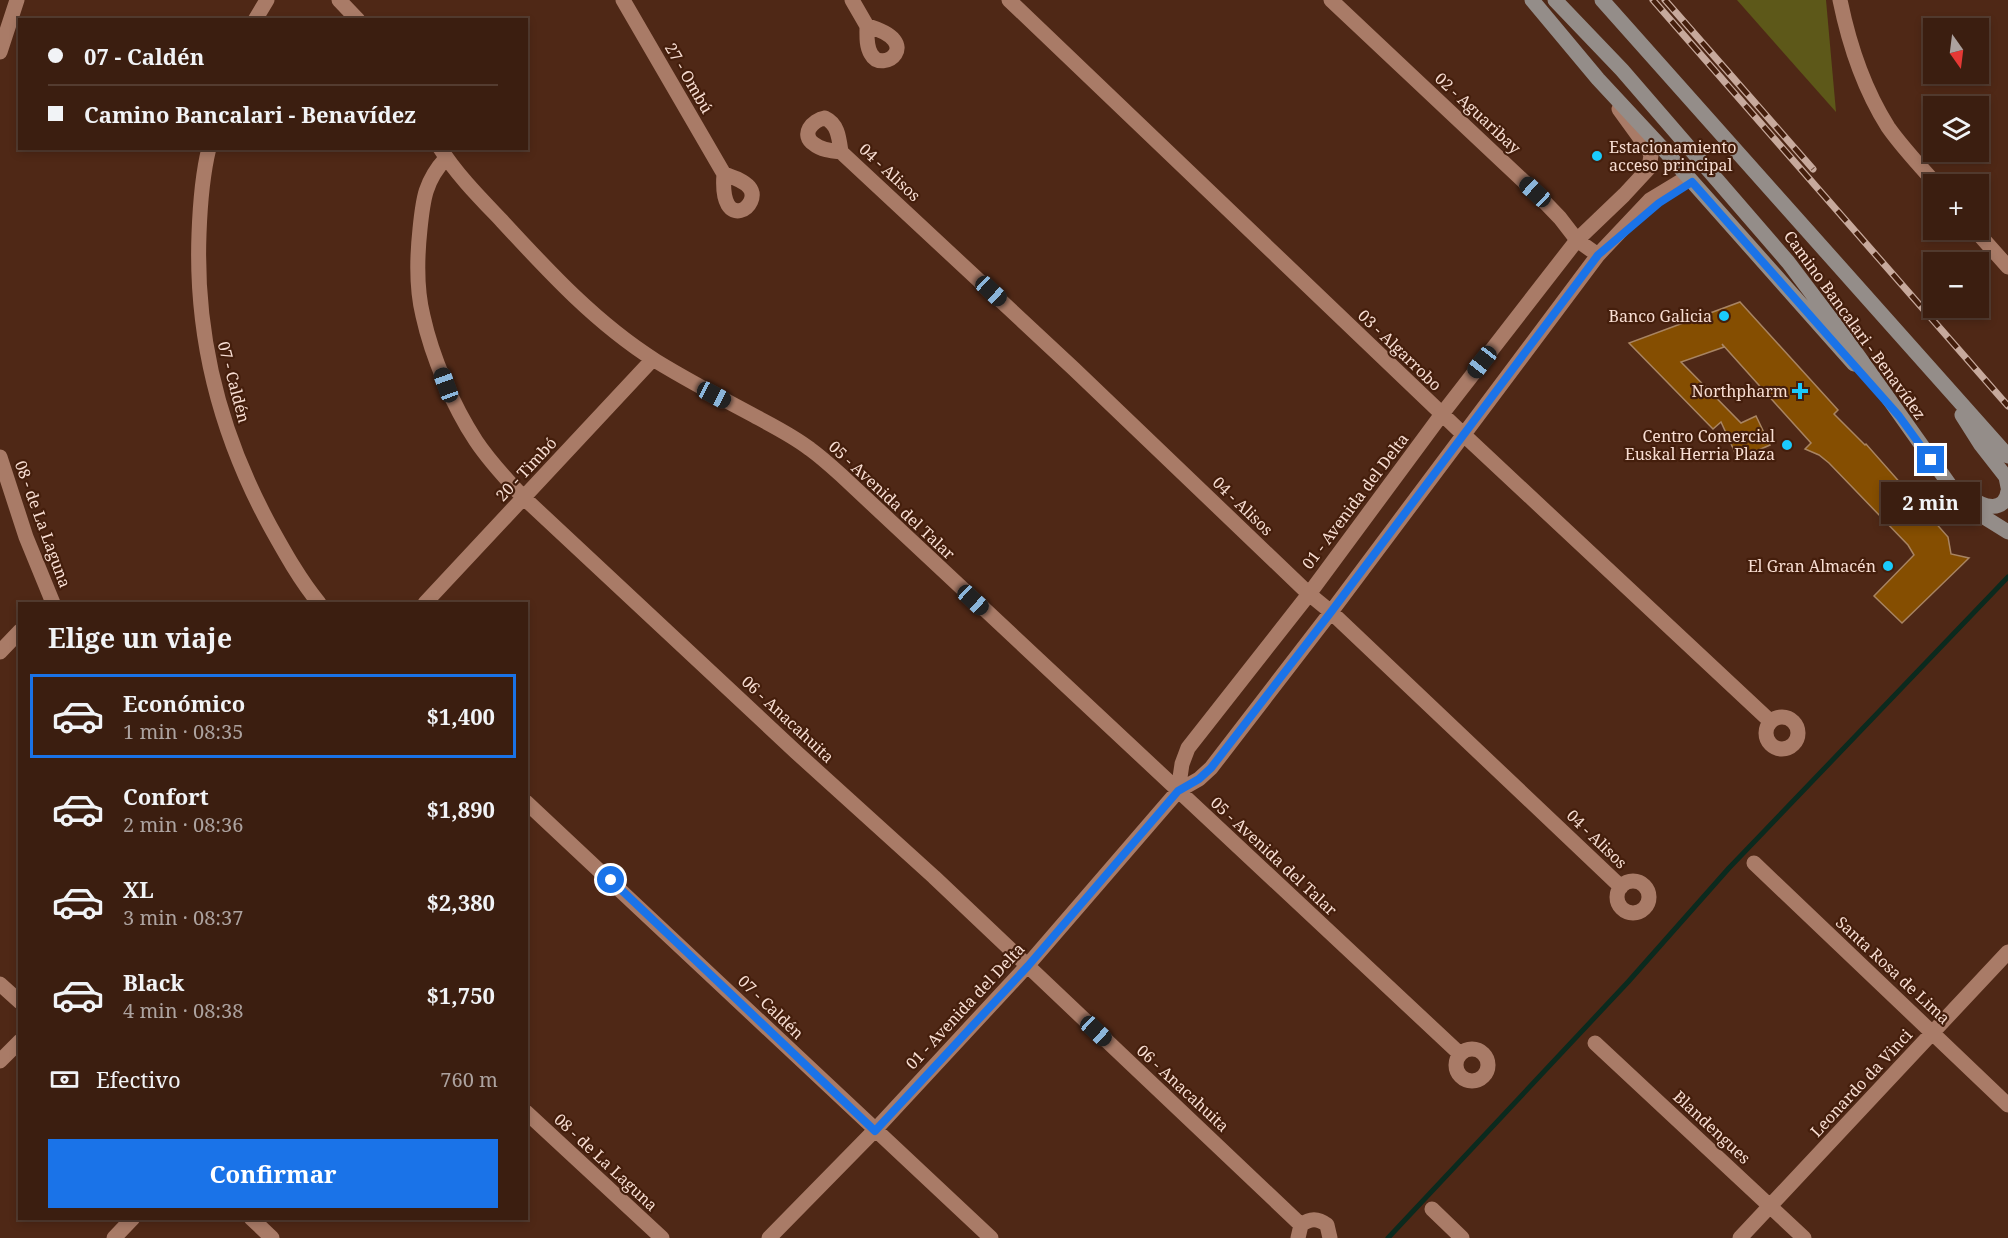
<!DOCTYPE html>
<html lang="es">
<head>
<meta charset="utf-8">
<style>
	:root { --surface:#3b1e10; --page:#462b1e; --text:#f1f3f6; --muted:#aca29f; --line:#543c30; --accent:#1a73e8 }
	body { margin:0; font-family:"Noto Serif",serif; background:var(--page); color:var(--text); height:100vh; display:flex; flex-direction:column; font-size:22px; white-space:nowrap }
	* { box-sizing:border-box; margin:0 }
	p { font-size:20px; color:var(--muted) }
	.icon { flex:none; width:33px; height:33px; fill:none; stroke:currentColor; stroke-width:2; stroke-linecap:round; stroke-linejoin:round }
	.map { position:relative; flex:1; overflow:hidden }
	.details { position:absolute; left:18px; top:602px; width:510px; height:618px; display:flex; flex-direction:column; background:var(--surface); border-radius:0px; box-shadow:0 3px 9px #0003,0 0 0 2px var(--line) }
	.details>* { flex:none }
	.hud { position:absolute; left:18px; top:18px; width:510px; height:132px; border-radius:0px; box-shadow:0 3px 9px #0003,0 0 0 2px var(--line); display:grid; align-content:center; height:132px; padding:0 30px; background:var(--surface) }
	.needle { width:39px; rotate:166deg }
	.fabs { position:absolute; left:1923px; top:18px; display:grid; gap:12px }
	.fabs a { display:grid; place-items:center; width:66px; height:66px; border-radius:0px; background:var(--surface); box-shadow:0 3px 9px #0003,0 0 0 2px var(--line); font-size:30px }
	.end { position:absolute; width:27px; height:27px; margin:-14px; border:8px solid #1a73e8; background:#fff; box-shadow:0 0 0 3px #fff }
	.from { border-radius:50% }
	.bubble { position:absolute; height:42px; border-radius:0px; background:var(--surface); box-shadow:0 3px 9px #0003,0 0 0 2px var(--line); font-size:20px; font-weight:700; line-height:42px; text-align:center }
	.car { position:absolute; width:18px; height:36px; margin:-18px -9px; border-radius:8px; box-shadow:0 0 4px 2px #0007; background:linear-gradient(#222 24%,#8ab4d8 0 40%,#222 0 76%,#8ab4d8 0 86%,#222 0) }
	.hud b { display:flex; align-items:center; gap:21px; height:57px; font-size:22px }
	.hud b+b { border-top:2px solid var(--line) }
	.hud i { width:15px; height:15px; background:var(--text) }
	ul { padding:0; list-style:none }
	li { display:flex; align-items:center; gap:18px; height:84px; margin:0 12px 9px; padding:0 18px; border:3px solid transparent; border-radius:0px }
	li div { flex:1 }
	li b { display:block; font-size:22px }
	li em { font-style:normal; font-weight:700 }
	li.on { border-color:var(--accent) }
	li>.icon { width:54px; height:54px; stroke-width:1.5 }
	h2 { padding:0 30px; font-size:27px; line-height:72px }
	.pay { display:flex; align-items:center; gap:15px; height:66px; padding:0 30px; font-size:22px }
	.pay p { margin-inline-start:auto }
	.cta { display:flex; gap:12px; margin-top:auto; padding:12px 30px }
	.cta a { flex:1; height:69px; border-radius:0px; background:var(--accent); color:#fff; font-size:24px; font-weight:700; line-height:69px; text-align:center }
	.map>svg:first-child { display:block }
	.green { fill:#5d5819 }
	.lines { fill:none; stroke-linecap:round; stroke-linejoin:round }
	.stream { stroke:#0b2a1e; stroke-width:5 }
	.building { fill:#854e01; stroke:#a88462; stroke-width:1.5 }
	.street { stroke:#a97b67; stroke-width:15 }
	.secondary { stroke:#948d89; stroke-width:15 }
	.rail-casing { stroke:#c7a99c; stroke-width:7 }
	.rail { stroke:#441e0c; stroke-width:4.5; stroke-dasharray:14; stroke-linecap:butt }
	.route { stroke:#1a73e8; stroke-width:8 }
	.poi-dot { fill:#1acafc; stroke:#441e0c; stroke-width:2 }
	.labels { text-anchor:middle; stroke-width:4.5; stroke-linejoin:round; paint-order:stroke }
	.street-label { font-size:16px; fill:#f8ded3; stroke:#441e0c }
	.poi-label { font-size:16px; fill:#f8ded3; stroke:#441e0c; text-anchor:end }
</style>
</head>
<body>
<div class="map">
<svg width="2008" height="1238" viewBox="0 0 2008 1238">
	<rect width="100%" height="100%" fill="#4f2816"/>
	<path class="green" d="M1737,0H1826L1836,112Z"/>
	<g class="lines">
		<path class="stream" d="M1388,1238L1628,982L1729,868L2008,577"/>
	</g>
	<path class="building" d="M1740,302L1838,410L1834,414L1865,445L1866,444L1948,537L1951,554L1969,558L1902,623L1874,596L1914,555L1908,545L1829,463L1819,455L1805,449L1811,443L1722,344L1724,347L1681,362L1741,423L1756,416L1770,445L1738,459L1721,422L1713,429L1629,343Z"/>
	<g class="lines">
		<path class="street" d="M339,0L358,20
			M623,0L724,174
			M852,0L867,26
			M1009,0L1464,435L1770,721
			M1331,0L1535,192L1560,218L1577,240L1598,255
			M1840,0C1849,44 1864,89 1888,127C1902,147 1920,166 1936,184
			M255,20L267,0
			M867,26C926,42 882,75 871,54C866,46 867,35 867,26Z
			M0,52L17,0
			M825,118C838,124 839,138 841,152C832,151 821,150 814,144C800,135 812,120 825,118Z
			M209,148C202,176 200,206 199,234C195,339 220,434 270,526C285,553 300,580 319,603
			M440,148C457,175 481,199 502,221C549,272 597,324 656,361C687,380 719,397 751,414C771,425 792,435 810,449C821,457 831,466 841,475L1460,1054
			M841,152L1074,369L1309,594L1331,612L1621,887
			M446,158C425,181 423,199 420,229C417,257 416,288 423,316C432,357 453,406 476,441C490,462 507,480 523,497L796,752L934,877L1301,1225
			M724,174C732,177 743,180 749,187C764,205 719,236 724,174Z
			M1975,230L2008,267
			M0,457L26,537L53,603
			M425,603L653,359
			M0,652L20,631
			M1766 733a16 16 0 1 1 32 0a16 16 0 1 1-32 0Z
			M1178,791L1182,764L1188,748L1309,594L1442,414L1577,240L1624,195L1649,168L1651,155L1648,149L1619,109
			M526,802L991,1238
			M1754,863L2008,1105
			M1617 897a16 16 0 1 1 32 0a16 16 0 1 1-32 0Z
			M0,984L20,1002
			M1595,1043L1804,1238
			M1456 1065a16 16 0 1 1 32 0a16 16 0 1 1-32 0Z
			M0,1061L20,1041
			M526,1112L662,1238
			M1432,1209L1462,1238
			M251,1218L272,1238
			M114,1238L133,1218
			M769,1238L875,1130L1027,966L1178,791L1199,779L1211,768L1331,612L1598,255L1650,200L1688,177
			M1298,1238L1301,1225C1310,1218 1318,1218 1327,1225L1330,1238
			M1740,1238L2008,952"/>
		<path class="secondary" d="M1532,0L1598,79L1665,151L1854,364
			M1555,0L1622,70L1788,262L1847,340L1959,498L1971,509L2008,532
			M1602,0L2008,456
			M1962,415L1981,445L2006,477L2008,487
			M1971,497C1983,508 2005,513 2008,491"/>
		<g class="rail-casing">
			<path id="rail" d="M1653,0L2008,406
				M1665,0L1813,169"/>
		</g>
		<use href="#rail" class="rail"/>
	</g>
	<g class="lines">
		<path class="route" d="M611,880L875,1131L1028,966L1178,791L1199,779L1211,768L1331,612L1598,255L1659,203L1692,182L1899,416L1931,460"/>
	</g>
	<g class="poi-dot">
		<circle cx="1597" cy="156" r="6"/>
		<circle cx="1724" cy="316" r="6"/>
		<path d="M1797 382h6v6h6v6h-6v6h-6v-6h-6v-6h6z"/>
		<circle cx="1787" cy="445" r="6"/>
		<circle cx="1888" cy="566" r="6"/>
	</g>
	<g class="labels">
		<g class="street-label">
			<text transform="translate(689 78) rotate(60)" y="6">27 - Ombú</text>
			<text transform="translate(1478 113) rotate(43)" y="6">02 - Aguaribay</text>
			<text transform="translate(890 172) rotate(43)" y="6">04 - Alisos</text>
			<text transform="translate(1855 325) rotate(54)" y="6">Camino Bancalari - Benavídez</text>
			<text transform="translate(1400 350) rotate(44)" y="6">03 - Algarrobo</text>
			<text transform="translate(234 382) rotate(75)" y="6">07 - Caldén</text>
			<text transform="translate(526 469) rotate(-47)" y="6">20 - Timbó</text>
			<text transform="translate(892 500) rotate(43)" y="6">05 - Avenida del Talar</text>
			<text transform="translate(1355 501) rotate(-53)" y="6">01 - Avenida del Delta</text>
			<text transform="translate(1243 506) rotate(44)" y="6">04 - Alisos</text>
			<text transform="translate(43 524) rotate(70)" y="6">08 - de La Laguna</text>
			<text transform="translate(788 719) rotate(43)" y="6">06 - Anacahuita</text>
			<text transform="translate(1597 839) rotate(44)" y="6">04 - Alisos</text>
			<text transform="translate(1274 856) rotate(43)" y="6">05 - Avenida del Talar</text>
			<text transform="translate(1893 970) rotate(43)" y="6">Santa Rosa de Lima</text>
			<text transform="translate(965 1006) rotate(-47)" y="6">01 - Avenida del Delta</text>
			<text transform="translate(771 1007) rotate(44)" y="6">07 - Caldén</text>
			<text transform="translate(1861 1083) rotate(-47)" y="6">Leonardo da Vinci</text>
			<text transform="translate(1183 1088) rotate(43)" y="6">06 - Anacahuita</text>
			<text transform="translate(1712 1127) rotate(43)" y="6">Blandengues</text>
			<text transform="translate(606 1162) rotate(43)" y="6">08 - de La Laguna</text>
		</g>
		<g class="poi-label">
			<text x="1609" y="153" text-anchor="start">Estacionamiento<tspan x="1609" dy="18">acceso principal</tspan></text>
			<text x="1712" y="322">Banco Galicia</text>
			<text x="1788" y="397">Northpharm</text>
			<text x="1775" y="442">Centro Comercial<tspan x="1775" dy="18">Euskal Herria Plaza</tspan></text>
			<text x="1876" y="572">El Gran Almacén</text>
		</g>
	</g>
</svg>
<div class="fabs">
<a><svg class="needle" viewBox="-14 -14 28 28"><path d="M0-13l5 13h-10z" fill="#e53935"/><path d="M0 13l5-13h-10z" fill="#aca29f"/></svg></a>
<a><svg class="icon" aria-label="layers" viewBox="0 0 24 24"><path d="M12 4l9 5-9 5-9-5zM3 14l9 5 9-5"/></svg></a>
<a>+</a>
<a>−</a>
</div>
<i class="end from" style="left:611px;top:880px"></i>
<i class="end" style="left:1931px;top:460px"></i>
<div class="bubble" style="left:1881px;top:482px;width:99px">2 min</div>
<i class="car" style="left:1535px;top:192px;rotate:313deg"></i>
<i class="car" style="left:991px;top:291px;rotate:133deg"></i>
<i class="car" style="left:1482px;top:362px;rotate:218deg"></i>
<i class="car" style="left:446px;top:385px;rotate:340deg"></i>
<i class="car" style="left:714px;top:395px;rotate:118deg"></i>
<i class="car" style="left:973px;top:600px;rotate:133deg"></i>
<i class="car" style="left:1096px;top:1031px;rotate:133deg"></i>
<div class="hud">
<b><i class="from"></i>07 - Caldén</b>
<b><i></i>Camino Bancalari - Benavídez</b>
</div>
<section class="details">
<h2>Elige un viaje</h2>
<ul>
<li class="on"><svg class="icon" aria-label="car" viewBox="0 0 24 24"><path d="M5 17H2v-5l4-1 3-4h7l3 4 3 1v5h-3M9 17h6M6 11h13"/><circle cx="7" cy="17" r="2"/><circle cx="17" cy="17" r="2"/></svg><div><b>Económico</b><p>1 min · 08:35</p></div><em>$1,400</em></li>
<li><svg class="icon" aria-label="car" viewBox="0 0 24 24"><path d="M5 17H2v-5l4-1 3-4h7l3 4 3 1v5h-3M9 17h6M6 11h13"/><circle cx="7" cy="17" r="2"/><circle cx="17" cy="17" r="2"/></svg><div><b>Confort</b><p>2 min · 08:36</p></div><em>$1,890</em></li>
<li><svg class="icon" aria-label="car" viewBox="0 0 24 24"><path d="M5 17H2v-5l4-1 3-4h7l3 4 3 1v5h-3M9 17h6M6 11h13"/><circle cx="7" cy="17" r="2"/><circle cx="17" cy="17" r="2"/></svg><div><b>XL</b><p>3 min · 08:37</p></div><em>$2,380</em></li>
<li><svg class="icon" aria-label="car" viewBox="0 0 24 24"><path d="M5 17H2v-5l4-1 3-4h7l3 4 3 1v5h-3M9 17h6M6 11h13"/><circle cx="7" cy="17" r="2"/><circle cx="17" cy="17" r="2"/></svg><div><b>Black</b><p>4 min · 08:38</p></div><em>$1,750</em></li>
</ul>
<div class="pay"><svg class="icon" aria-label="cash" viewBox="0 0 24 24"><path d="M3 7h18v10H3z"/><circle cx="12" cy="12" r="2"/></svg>Efectivo<p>760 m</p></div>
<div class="cta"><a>Confirmar</a></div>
</section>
</div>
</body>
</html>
